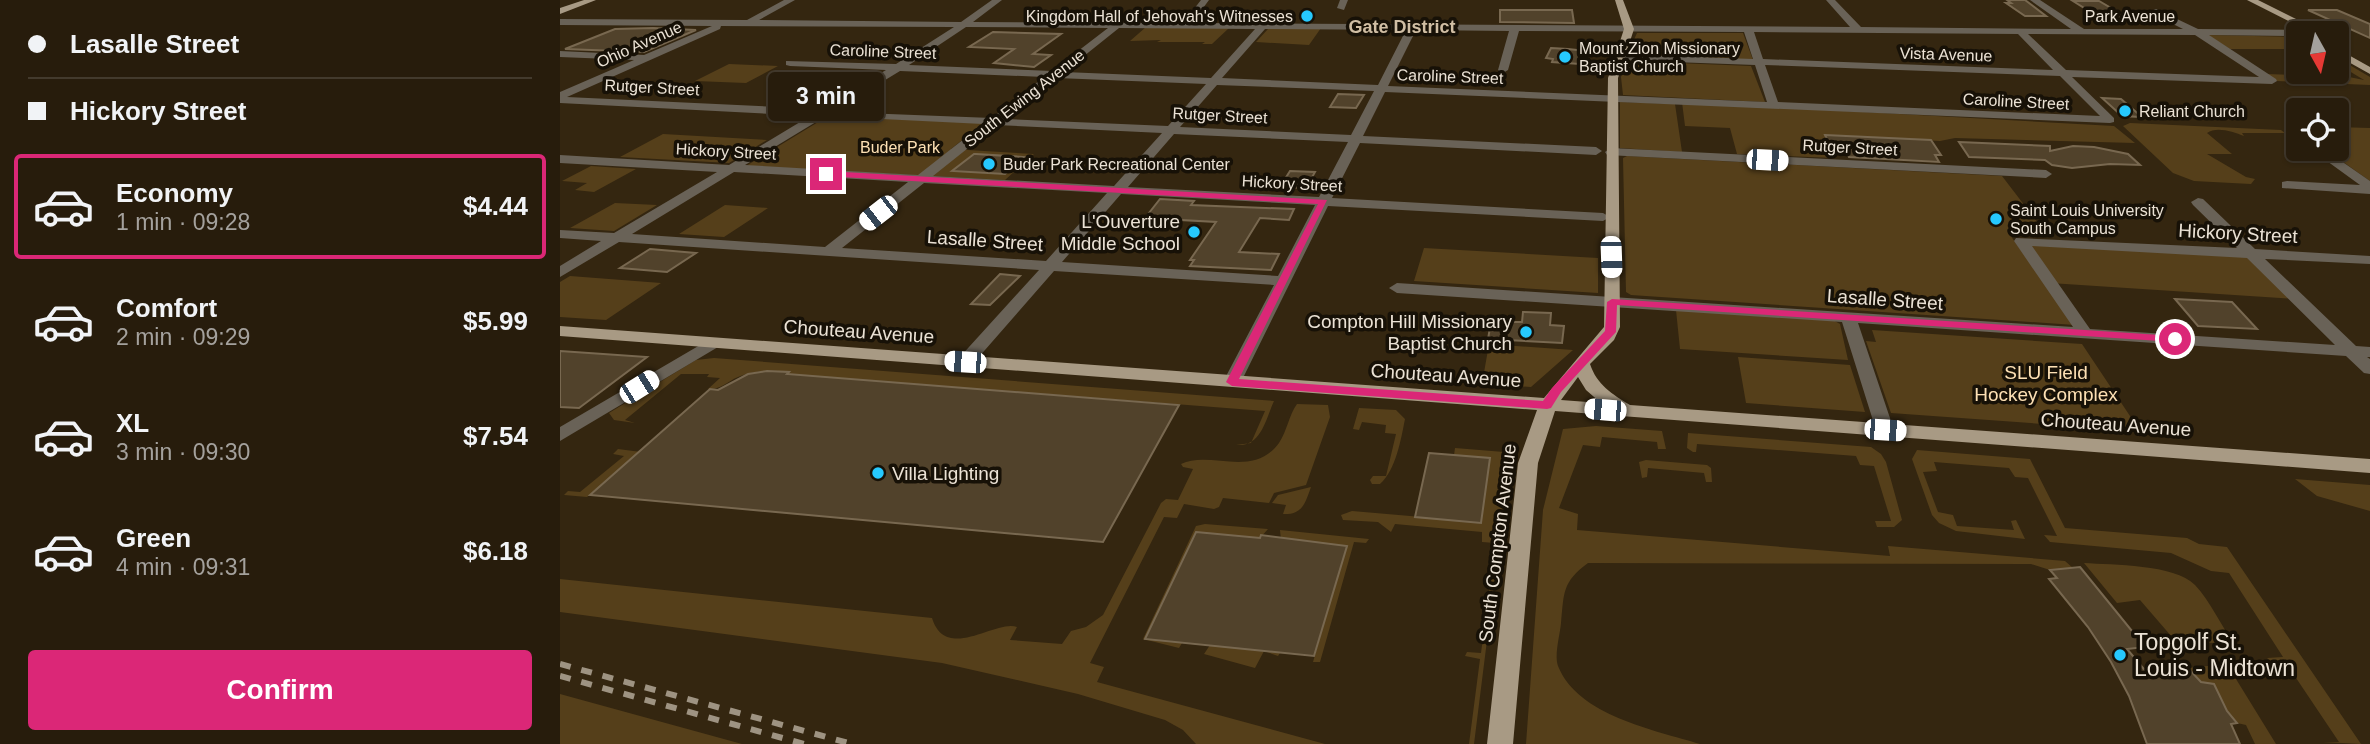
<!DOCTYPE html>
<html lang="en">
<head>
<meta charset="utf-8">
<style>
	:root { --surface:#271c0c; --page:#33291a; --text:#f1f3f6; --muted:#a4a19d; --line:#433a2d; --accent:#db2777 }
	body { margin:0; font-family:Helvetica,sans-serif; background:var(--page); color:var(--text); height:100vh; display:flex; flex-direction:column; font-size:26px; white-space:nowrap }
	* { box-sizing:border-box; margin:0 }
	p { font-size:23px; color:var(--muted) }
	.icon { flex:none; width:38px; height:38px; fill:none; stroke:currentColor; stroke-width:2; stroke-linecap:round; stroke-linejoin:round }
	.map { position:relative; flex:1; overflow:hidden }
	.side { display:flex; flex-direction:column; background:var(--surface); width:560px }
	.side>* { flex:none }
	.banner { display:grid; align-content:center; height:154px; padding:0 28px; background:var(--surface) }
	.needle { width:46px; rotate:172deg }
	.controls { position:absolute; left:1726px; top:21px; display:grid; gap:14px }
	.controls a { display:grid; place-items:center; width:63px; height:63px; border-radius:7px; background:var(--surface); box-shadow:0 2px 5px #0004,0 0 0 2px var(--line); font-size:35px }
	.end { position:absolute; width:32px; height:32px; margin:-16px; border:9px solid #db2777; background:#fff; box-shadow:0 0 0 4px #fff }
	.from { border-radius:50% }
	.bubble { position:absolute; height:49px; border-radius:7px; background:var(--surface); box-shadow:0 2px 5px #0004,0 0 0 2px var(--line); font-size:23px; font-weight:700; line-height:49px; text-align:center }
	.car { position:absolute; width:21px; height:42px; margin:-21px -10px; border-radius:9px; box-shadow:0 0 5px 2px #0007; background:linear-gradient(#fff 24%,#345 0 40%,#fff 0 76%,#345 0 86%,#fff 0) }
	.banner b { display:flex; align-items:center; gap:24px; height:66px; font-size:26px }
	.banner b+b { border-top:2px solid var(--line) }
	.banner i { width:18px; height:18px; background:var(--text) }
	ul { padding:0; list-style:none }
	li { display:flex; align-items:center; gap:21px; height:105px; margin:0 14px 10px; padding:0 14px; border:4px solid transparent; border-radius:7px }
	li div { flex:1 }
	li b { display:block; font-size:26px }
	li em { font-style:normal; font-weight:700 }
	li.current { border-color:var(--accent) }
	li>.icon { width:63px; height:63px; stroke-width:1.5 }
	.action { display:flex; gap:14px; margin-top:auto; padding:14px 28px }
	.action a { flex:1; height:80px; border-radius:7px; background:var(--accent); color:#fff; font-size:28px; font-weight:700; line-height:80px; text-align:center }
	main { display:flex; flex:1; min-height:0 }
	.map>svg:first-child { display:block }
	.green { fill:#553f1a }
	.building { fill:#51422b; stroke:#786850; stroke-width:2 }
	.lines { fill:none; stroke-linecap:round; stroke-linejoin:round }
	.minor { fill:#696257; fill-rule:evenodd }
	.major { fill:#a89a84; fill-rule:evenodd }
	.rail { stroke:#9e9382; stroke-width:6; stroke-dasharray:11 11; stroke-linecap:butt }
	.route { fill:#db2777 }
	.poi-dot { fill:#26c9fe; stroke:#171107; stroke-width:2.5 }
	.labels { text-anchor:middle; stroke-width:7; stroke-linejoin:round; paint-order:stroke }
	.far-poi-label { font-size:16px; fill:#ebe2d5; stroke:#171107; text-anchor:start }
	.far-street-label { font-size:16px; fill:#ebe2d5; stroke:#171107 }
	.far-park-label { font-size:16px; fill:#fde0b4; stroke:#171107 }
	.far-neighbourhood-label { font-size:18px; font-weight:bold; fill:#d0bea4; stroke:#171107 }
	.poi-label { font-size:19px; fill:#ebe2d5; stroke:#171107; text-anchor:end }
	.street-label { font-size:19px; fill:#ebe2d5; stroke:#171107 }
	.park-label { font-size:19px; fill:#fde0b4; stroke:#171107 }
	.near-poi-label { font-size:23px; fill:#ebe2d5; stroke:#171107; text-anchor:start }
</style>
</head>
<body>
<main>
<section class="side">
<div class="banner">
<b><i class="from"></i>Lasalle Street</b>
<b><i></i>Hickory Street</b>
</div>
<ul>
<li class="current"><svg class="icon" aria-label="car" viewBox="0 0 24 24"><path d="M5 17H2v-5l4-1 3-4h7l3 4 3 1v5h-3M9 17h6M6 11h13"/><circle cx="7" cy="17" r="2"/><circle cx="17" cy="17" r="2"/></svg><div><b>Economy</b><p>1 min · 09:28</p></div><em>$4.44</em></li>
<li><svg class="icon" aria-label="car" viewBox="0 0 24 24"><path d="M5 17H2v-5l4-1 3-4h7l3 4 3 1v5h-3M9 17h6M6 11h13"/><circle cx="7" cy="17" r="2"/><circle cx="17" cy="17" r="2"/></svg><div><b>Comfort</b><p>2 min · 09:29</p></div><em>$5.99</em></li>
<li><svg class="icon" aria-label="car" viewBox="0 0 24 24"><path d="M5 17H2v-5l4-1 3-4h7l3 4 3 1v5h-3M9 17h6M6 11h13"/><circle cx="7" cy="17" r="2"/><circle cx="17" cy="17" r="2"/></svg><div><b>XL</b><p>3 min · 09:30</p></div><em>$7.54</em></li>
<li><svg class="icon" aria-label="car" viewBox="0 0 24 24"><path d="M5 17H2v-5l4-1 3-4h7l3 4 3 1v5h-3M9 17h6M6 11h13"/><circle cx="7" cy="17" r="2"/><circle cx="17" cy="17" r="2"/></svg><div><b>Green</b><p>4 min · 09:31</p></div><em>$6.18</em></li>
</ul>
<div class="action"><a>Confirm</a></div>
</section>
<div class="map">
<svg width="1810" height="744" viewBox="0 0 1810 744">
	<rect width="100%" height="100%" fill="#342610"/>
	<path class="green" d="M586,27L669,28L652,44H642L645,42H597L601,40L570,41Z
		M761,28L749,45L696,42L708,29Z
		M1077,33H1183L1193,60L1067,55Z
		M1647,35L1738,37V54L1725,49H1670Z
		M1776,57L1810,77V85L1717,81L1706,74L1789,77L1804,80L1776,63Z
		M1067,61L1191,66L1205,102L1063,95L1061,77Z
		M169,64L218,66L186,83L135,81Z
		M1060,102L1115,104L1122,152L1060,148Z
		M1122,102L1554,126L1575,143L1395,138L1380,141L1266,135L1275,158L1177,154L1170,128L1125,126Z
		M268,116L423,123L391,149L474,154L445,180L186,166Z
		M1570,123L1721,130L1725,133H1682L1684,136C1673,132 1657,126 1647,133L1672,154H1647L1686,177L1695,179L1691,184L1634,181L1613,173L1563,126Z
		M1776,127L1810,128V181L1765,149H1776Z
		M103,134L207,140L169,163L60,157Z
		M1067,156L1442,176L1488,236L1450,235L1515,325L1071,295L1066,292L1063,158Z
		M31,166L76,169L34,192L15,190L27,183L2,181Z
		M55,203L97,205L54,231L10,228Z
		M165,205L208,208L164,237L119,234Z
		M1461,241L1691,253L1737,299L1490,283Z
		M864,248L1038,258V293L854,281Z
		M10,276L101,283L46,320L0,317V282Z
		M1116,310L1273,320L1280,324L1288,360L1120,349Z
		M1312,330L1522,344L1580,431L1331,413L1306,341L1316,342Z
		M929,344L1013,350L971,387L922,384Z
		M1178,357L1290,365L1305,412L1186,403Z
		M154,358L714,401C705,421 701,447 676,445L691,443L705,411L227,374L228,372C211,370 195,370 178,377C166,382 161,390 148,389L160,378L147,377L149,374H121L65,420L75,423L54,420L49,413L136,360Z
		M737,404L768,405L770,417L746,485L714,493L709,503L663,498L659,507L654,509L624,504L617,518L604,517L530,663L544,667L537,682L765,744H636L623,730L605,720L518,694L382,663L0,612V579L372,618C386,663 436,619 457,627L450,640L502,644L511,631L526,627L543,615L601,503L606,499L618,500L633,469L623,467L621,464C650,450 693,479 719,443C727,431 729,415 737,404Z
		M799,408L836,410L845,419C841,439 836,470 820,484H812L810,480L813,476H826L836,434L825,433L826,425L802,422L799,430L793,429Z
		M1036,426L1102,431L1106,449H1098L1097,442L1042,437L1040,447L1023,445L999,508L1018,514L1017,530L1330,556L1328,546L1505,561L1513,568L1490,570L1471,564L1028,563C1002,582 1004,593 1001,623C1000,635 994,655 998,666C1018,716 1095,730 1140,744H966L983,510L1003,429Z
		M1128,433L1311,447L1321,454L1326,462L1342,520L1334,527H1317L1315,521H1331L1314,466L1300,465L1296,456L1137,444L1136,452H1133L1127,448Z
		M952,441L914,744H909L920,659L905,656L907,652L921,653L935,543L922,542V532L835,524L831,532L818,522L783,520L781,515L792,511L920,522L894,455L895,448L944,452L946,442Z
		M58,449L81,452L27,497L4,495L8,491L20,492L64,456L53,454Z
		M1357,450L1470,459L1505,528L1627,538L1639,544L1667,547L1801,744L1763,742H1779L1728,666L1714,664L1707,658L1723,657L1669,573L1651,571L1611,553L1490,542L1484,535L1497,536L1468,478L1455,477L1449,468L1374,462L1377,471L1363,472L1378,512L1393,515L1397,526L1454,530L1451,521L1456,520L1465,539L1396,531L1379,523L1372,515L1352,459Z
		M1086,460L1147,465L1151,468L1152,482H1146L1144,473L1088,468L1087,477L1082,478L1079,462Z
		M1735,479L1810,485V511L1757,496Z
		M751,487C745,504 742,515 723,514L726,505L712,503L718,495Z
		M645,524L708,529L700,538L636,532L586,638L622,643L619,648L583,639L636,526Z
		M720,530L809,539L806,543L794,542L760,662H753L786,546L721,540Z
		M1524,563C1553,565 1614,564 1635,585C1650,601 1661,625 1674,644L1637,642L1618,644L1580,600L1557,603Z
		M650,645L720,653L718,656L704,651L695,668L644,654Z
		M1647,666H1668L1716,744H1695L1686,725L1677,723L1628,668Z
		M0,694L182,744H0Z"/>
	<path class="building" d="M1447,0H1465L1486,16H1465L1446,3H1451Z
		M1513,1H1539L1573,21H1545Z
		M940,10H1012L1014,23L940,22Z
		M1748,10H1777L1810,24V38Z
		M93,28L136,30L84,52L5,49L55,29Z
		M433,32L501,34L473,54L491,55L474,67L434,63L454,49L409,47Z
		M991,48L1008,49L1027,51L1020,64L992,62L993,59L986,58Z
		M778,94L804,95L796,108L770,107Z
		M1542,98L1561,99L1582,117L1562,116Z
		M1265,135L1371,140L1381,155H1375L1379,162L1289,157L1284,147L1270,146Z
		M1399,142L1490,146V151L1513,146L1534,147L1568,154L1580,165L1550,164L1512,168L1492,165L1485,160L1409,157Z
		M414,154H416L464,157L445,174L392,171Z
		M730,171L755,172L746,188L720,187Z
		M600,199L634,201L631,205L734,209L729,220L700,218L679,252L719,254L711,270L630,266L634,260H630L656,222L585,218Z
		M90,249L136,253L107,272L60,268Z
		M440,274L460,276L430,305L411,304Z
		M1615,299L1672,302L1697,329L1638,326Z
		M963,312L991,313L990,325L1004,326L1002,343L928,339L931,322H962Z
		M0,351L87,357L19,408L0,407Z
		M207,371L229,372L227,374L619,405L543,542L30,495L150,389L158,390L188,374Z
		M869,453L930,458L921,523L855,517Z
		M636,532L700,538L701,535L787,546L754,656L585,639Z
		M1520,567L1585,647L1567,649L1588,674L1628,668L1641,682L1654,684L1667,711L1677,723L1671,724L1680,744H1587L1569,696L1551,662L1528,627L1489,579L1497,578L1490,570Z"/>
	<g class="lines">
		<path class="minor" d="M224,0H235L199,20L401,22L432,0H442L413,22L623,23L641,0H649L632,23L1290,27L1266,0H1275L1301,27L1511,29L1470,0H1480L1524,29H1623L1593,14V10L1596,9L1638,29L1758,30L1763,33H1738V36L1649,35L1716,79L1717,81L1712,84L1512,77L1554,118V122L1550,123L825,92L803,136L1036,147L1042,151L1036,155L800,143L772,198L1043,213L1050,217L1043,221L768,206L681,382L672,387L663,382L714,285L494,271L411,366H399L396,362L399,358L479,270L59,242L0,277V266L41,241L0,238V230L54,233L157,172L0,163V155L169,165L250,116L0,103V92L74,60L0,57V51L84,55L152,26L0,25V19L187,20ZM161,26L394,27L336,64L226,61V65L230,66L326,70L261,109L7,97L160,29ZM406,27L548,28L492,71L349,65ZM559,28L695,29L651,78L504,72ZM705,29L846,30L818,85L662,78ZM856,30L949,31L938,70L943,73L948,70L959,31L1184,32L1193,59L1058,54L1053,57L1058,60L1195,65L1207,102L828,86ZM1194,32L1458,34L1493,70L1203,59ZM1468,34L1635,35L1699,77L1506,70ZM1205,65L1500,76L1540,116L1218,102ZM340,71L484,77L432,118L277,112L275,114L281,117L423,124L358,175L185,165ZM497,78L646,84L608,126L445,119ZM657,85L814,91L791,135L620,127ZM437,125L602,133L554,186L373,176ZM614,134L788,142L759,197L568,187ZM174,172L348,182L265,247L72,234ZM364,183L547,193L486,261L282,248ZM561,194L755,205L718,276L502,262Z
			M780,0H788L784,10L777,8Z
			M1051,148L1486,170L1492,174L1486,178L1047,155L1045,152Z
			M1764,149L1810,181V194L1722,188V182L1727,181L1800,185L1760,156L1758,153Z
			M1638,198L1643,199L1695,249L1810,256V264L1705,259L1796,346L1810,347V357H1807L1810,359V374L1804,373L1786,356L1298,323L1334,430L1332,434H1318L1316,430L1282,322L837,293L829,288L837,283L1513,327L1454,241L1456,238L1677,248L1633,205L1631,202ZM1472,246L1687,258L1775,345L1530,329Z
			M152,338L158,339L160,343L158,347L0,441V427Z"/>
		<path class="major" d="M24,0H36L0,14V8Z
			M1055,0H1063L1074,29L1058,78L1060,327L1054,340L1030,364C1037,385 1052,394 1070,405L1810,459V473L995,411L978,463L953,744H927L958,463L977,410L0,336V326L984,398L1044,327L1048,78L1064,29ZM1018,377L1026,390L1041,403L1001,400Z
			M1687,0H1698L1764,33H1752Z
			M1776,48L1810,67V74L1776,55Z"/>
		<path class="rail" d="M0,664L292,744
			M0,676L244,744"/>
	</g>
	<path class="route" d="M266,171L767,200L679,379L983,401L992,388L1045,331L1047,302L1052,299L1615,336L1621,339L1615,342L1057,305L1056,332L1001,392L991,408L987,409L672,386L666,382L758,204L263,176Z"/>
	<g class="poi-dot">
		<circle cx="747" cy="16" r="7"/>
		<circle cx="1005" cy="57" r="7"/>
		<circle cx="1565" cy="111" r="7"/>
		<circle cx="429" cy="164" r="7"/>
		<circle cx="1436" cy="219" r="7"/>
		<circle cx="634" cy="232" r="7"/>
		<circle cx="966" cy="332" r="7"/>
		<circle cx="318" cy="473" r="7"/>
		<circle cx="1560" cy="655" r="7"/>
	</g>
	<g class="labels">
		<g class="far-poi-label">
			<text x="733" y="22" text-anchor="end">Kingdom Hall of Jehovah's Witnesses</text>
			<text x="1019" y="54">Mount Zion Missionary<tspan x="1019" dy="18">Baptist Church</tspan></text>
			<text x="1579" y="117">Reliant Church</text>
			<text x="443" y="170">Buder Park Recreational Center</text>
			<text x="1450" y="216">Saint Louis University<tspan x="1450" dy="18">South Campus</tspan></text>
		</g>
		<g class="far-street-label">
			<text x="1570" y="22">Park Avenue</text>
			<text transform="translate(79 44) rotate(-24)" y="6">Ohio Avenue</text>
			<text transform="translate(323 51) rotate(2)" y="6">Caroline Street</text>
			<text transform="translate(1386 54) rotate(2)" y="6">Vista Avenue</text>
			<text transform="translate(890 76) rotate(2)" y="6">Caroline Street</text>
			<text transform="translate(92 87) rotate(3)" y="6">Rutger Street</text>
			<text transform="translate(464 98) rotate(-38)" y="6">South Ewing Avenue</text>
			<text transform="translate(1456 101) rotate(3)" y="6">Caroline Street</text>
			<text transform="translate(660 115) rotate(3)" y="6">Rutger Street</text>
			<text transform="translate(1290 147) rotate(3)" y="6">Rutger Street</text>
			<text transform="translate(166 151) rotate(3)" y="6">Hickory Street</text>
			<text transform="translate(732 183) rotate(3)" y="6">Hickory Street</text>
		</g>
		<g class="far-park-label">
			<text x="340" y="153">Buder Park</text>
		</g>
		<g class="far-neighbourhood-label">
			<text x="842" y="33">Gate District</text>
		</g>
		<g class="poi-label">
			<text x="620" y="228">L'Ouverture<tspan x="620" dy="22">Middle School</tspan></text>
			<text x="952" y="328">Compton Hill Missionary<tspan x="952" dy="22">Baptist Church</tspan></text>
			<text x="332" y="480" text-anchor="start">Villa Lighting</text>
		</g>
		<g class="street-label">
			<text transform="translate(1678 233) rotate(3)" y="7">Hickory Street</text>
			<text transform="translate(425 240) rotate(4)" y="7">Lasalle Street</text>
			<text transform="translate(1325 299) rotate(4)" y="7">Lasalle Street</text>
			<text transform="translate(299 331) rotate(4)" y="7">Chouteau Avenue</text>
			<text transform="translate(886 375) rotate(4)" y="7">Chouteau Avenue</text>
			<text transform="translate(1556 424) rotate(4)" y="7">Chouteau Avenue</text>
			<text transform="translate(937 543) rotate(-83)" y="7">South Compton Avenue</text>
		</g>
		<g class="park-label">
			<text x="1486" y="379">SLU Field<tspan x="1486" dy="22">Hockey Complex</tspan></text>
		</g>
		<g class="near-poi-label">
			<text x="1574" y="650">Topgolf St.<tspan x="1574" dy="26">Louis - Midtown</tspan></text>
		</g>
	</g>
</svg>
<div class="controls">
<a><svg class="needle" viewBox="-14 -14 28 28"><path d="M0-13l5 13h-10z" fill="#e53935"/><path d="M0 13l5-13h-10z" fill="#a4a19d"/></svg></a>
<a><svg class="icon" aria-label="locate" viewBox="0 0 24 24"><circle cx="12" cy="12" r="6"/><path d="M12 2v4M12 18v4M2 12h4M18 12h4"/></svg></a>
</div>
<i class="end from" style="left:1615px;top:339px"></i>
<i class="end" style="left:266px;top:174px"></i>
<div class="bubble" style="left:208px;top:72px;width:116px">3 min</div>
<i class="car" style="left:1207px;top:160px;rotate:93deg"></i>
<i class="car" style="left:318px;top:213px;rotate:232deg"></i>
<i class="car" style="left:1051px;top:257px;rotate:178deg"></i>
<i class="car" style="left:405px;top:362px;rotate:274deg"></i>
<i class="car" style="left:79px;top:387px;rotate:58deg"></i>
<i class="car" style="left:1045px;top:410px;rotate:275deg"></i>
<i class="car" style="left:1325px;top:430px;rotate:94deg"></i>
</div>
</main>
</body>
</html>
